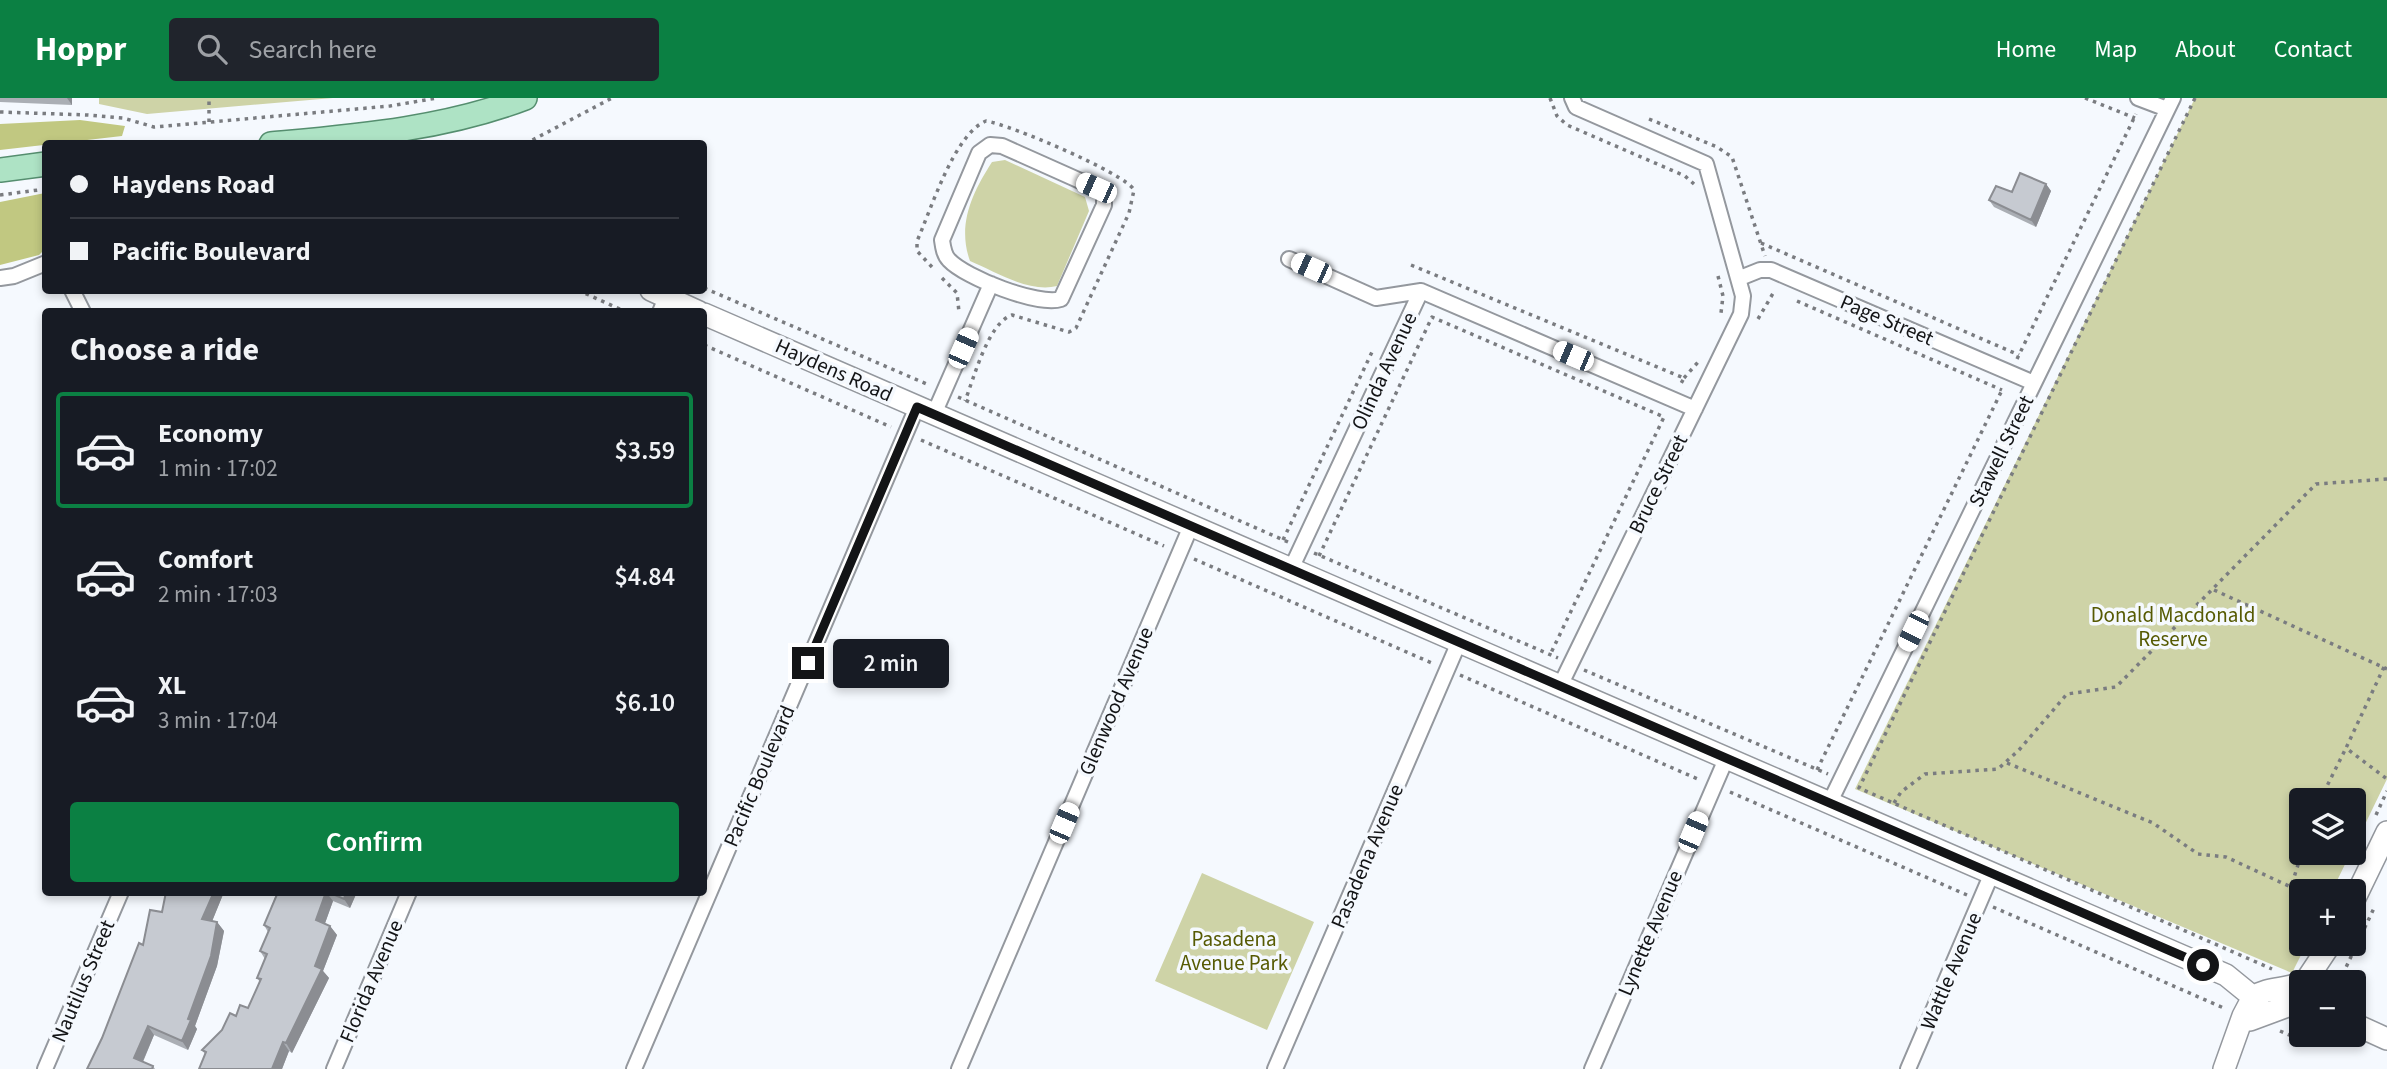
<!DOCTYPE html>
<html lang="en">
<head>
<meta charset="utf-8">
<style>
	:root { --surface:#171b24; --page:#20242c; --text:#f1f3f6; --muted:#9ea1a6; --line:#363941; --accent:#0b8043 }
	body { margin:0; font-family:"Source Sans 3",sans-serif; background:var(--page); color:var(--text); height:100vh; display:flex; flex-direction:column; font-size:26px; white-space:nowrap }
	* { box-sizing:border-box; margin:0 }
	p { font-size:23px; color:var(--muted) }
	.icon { flex:none; width:38px; height:38px; fill:none; stroke:currentColor; stroke-width:2; stroke-linecap:round; stroke-linejoin:round }
	.map { position:relative; flex:1; overflow:hidden }
	.sheet { position:absolute; left:42px; top:210px; width:665px; height:588px; display:flex; flex-direction:column; background:var(--surface); border-radius:7px; box-shadow:0 4px 10px #0003 }
	.sheet>* { flex:none }
	.hud { position:absolute; left:42px; top:42px; width:665px; height:154px; border-radius:7px; box-shadow:0 4px 10px #0003; display:grid; align-content:center; height:154px; padding:0 28px; background:var(--surface) }
	.buttons { position:absolute; left:2289px; top:690px; display:grid; gap:14px }
	.buttons a { display:grid; place-items:center; width:77px; height:77px; border-radius:7px; background:var(--surface); box-shadow:0 4px 10px #0003; font-size:35px }
	.end { position:absolute; width:32px; height:32px; margin:-16px; border:9px solid #131416; background:#fff; box-shadow:0 0 0 4px #fff }
	.from { border-radius:50% }
	.bubble { position:absolute; height:49px; border-radius:7px; background:var(--surface); box-shadow:0 4px 10px #0003; font-size:23px; font-weight:600; line-height:49px; text-align:center }
	.car { position:absolute; width:21px; height:42px; margin:-21px -10px; border-radius:9px; box-shadow:0 0 5px 2px #0007; background:linear-gradient(#fff 24%,#345 0 40%,#fff 0 76%,#345 0 86%,#fff 0) }
	.hud b { display:flex; align-items:center; gap:24px; height:66px; font-size:26px }
	.hud b+b { border-top:2px solid var(--line) }
	.hud i { width:18px; height:18px; background:var(--text) }
	ul { padding:0; list-style:none }
	li { display:flex; align-items:center; gap:21px; height:116px; margin:0 14px 10px; padding:0 14px; border:4px solid transparent; border-radius:7px }
	li div { flex:1 }
	li b { display:block; font-size:26px }
	li em { font-style:normal; font-weight:600 }
	li.active { border-color:var(--accent) }
	li>.icon { width:63px; height:63px; stroke-width:1.5 }
	h2 { padding:0 28px; font-size:32px; line-height:84px }
	.primary-button { display:flex; gap:14px; margin-top:auto; padding:14px 28px }
	.primary-button a { flex:1; height:80px; border-radius:7px; background:var(--accent); color:#fff; font-size:28px; font-weight:600; line-height:80px; text-align:center }
	header { display:flex; align-items:center; gap:42px; box-sizing:border-box; height:98px; padding:0 35px; background:var(--accent); color:#fff }
	header strong { font-size:33px }
	nav { display:flex; gap:38px; margin-inline-start:auto; font-size:24px }
	.search { width:490px; height:63px; background:var(--page); display:flex; align-items:center; gap:18px; box-sizing:border-box; padding:0 24px; border-radius:7px; color:var(--muted); font-size:26px }
	.map>svg:first-child { display:block }
	.green { fill:#ced3a7 }
	.forest { fill:#c1c881 }
	.lines { fill:none; stroke-linecap:round; stroke-linejoin:round }
	.street-casing { stroke:#94989e; stroke-width:18 }
	.secondary-casing { stroke:#94989e; stroke-width:24 }
	.primary-casing { stroke:#558e6f; stroke-width:26 }
	.path { stroke:#7a7c80; stroke-width:3.5; stroke-dasharray:3.5 5; stroke-linecap:butt }
	.street { stroke:#fff; stroke-width:14 }
	.secondary { stroke:#fff; stroke-width:21 }
	.primary { stroke:#aee3c5; stroke-width:23 }
	.wall { fill:#aaaeb4 }
	.shaded-wall { fill:#8b8d92 }
	.building { fill:#c6cad1; stroke:#8b8d92; stroke-width:2 }
	.route { stroke:#131416; stroke-width:9 }
	.labels { text-anchor:middle; stroke-width:7; stroke-linejoin:round; paint-order:stroke }
	.street-label { font-size:21px; fill:#131416; stroke:#f5f9fe }
	.park-label { font-size:21px; fill:#565a03; stroke:#f5f9fe }
</style>
</head>
<body>
<header>
<strong>Hoppr</strong>
<div class="search"><svg class="icon" aria-label="search" viewBox="0 0 24 24"><circle cx="10" cy="10" r="6"/><path d="M15 15l6 6"/></svg>Search here</div>
<nav><a>Home</a><a>Map</a><a>About</a><a>Contact</a></nav>
</header>
<div class="map">
<svg width="2387" height="971" viewBox="0 0 2387 971">
	<rect width="100%" height="100%" fill="#f5f9fe"/>
	<path class="green" d="M99,0H333L147,16L99,6Z
		M2195,0H2387V681L2354,749V702H2301V754H2351L2332,793H2301V845H2307L2292,875L1855,691Z
		M1005,62L1085,99L1089,113L1057,188C1029,195 996,174 970,163C957,127 972,95 992,64Z
		M1202,775L1314,824L1267,932L1155,883Z"/>
	<path class="forest" d="M80,22L125,28L122,38L0,52V26Z
		M45,95V151L39,157L0,167V104Z"/>
	<g class="lines">
		<g class="street-casing">
			<path id="street" d="M2138,0L2167,11
				M990,47L1002,48L1096,90L1104,97V107L1061,201C1038,208 966,180 949,162C944,157 943,149 942,142L979,55Z
				M1289,161L1376,200L1421,193
				M0,180L14,178L46,165
				M1740,180L1760,172H1771L2034,285
				M72,192L83,214
				M1421,193L1695,311
				M660,214L666,199
				M934,316L991,186
				M1291,471L1421,193
				M1560,588L1741,216L1743,198L1706,66L1576,9L1572,0
				M1829,706L2173,0
				M45,971L121,794
				M334,971L409,794
				M634,971L917,309
				M959,971L1191,428
				M1275,971L1459,544
				M1592,971L1726,661
				M1908,971L1992,775"/>
		</g>
		<g class="secondary-casing">
			<path id="secondary" d="M651,192L699,214
				M704,216L2226,877L2253,899L2263,915
				M2354,802L2387,734
				M2305,884L2331,845
				M2253,899C2268,889 2285,892 2301,885
				M2250,922L2301,903
				M2354,926L2387,941
				M2224,971L2243,918L2253,899"/>
		</g>
		<g class="primary-casing">
			<path id="primary" d="M271,46C357,38 444,31 525,0
				M0,72L46,66"/>
		</g>
		<path class="path" d="M1550,0L1557,18L1567,27L1685,78L1694,86
			M2085,0L2135,20
			M2195,0L1859,690L2272,871
			M0,14L88,17L123,20L154,29L390,8L437,0
			M1649,21L1717,49L1732,59L1765,158
			M209,24V0
			M525,46L612,0
			M0,97L46,91
			M1761,145L2019,257
			M1411,167L1684,280L1679,289
			M932,169L917,153V143C931,112 954,36 986,23C1008,26 1125,75 1134,92L1129,115L1076,230L1069,234L1012,217C988,225 974,280 965,303
			M1718,178L1723,198L1721,215
			M942,180L957,195L959,214
			M704,190L929,287
			M578,192L626,214
			M1797,203L2002,292
			M1758,221L1775,192
			M704,247L891,329
			M2017,261L2136,16
			M1684,280L1699,263
			M958,299L1288,444
			M921,342L1164,448
			M1283,442L1372,254
			M1314,455L1558,560
			M1319,458L1432,219L1664,319L1550,557
			M1194,461L1434,566
			M2214,492L2387,571
			M2384,569L2346,650L2387,681
			M1584,572L1828,676
			M1460,577L1700,682
			M2007,665L2153,725L2198,756L2226,759L2291,789
			M1817,672L2003,290
			M1730,694L1967,797
			M2320,702L2346,650
			M1894,705L1901,694L1925,676L1998,671L2019,652L2067,596L2116,589L2316,386L2387,381
			M2376,717L2387,693
			M2301,798L2291,789L2302,754
			M1993,809L2226,911
			M2339,884L2375,808
			M2280,933L2308,945L2312,936"/>
		<use href="#street" class="street"/>
		<use href="#secondary" class="secondary"/>
		<use href="#primary" class="primary"/>
	</g>
	<path class="wall" d="M0,0H72V7L0,4Z
		M2046,86L2051,93L2036,129L1994,109L1989,102L2012,94Z
		M166,794H224L212,823L217,824L224,833L217,868L195,928L197,931L188,952L154,937L143,964L153,968L155,971H87L102,940L139,845L143,847L150,812L162,814Z
		M270,794H357L350,810L333,803L325,825L330,828L337,837L323,873L329,880L292,955L289,953L282,971H199L205,956L202,952L236,918L248,910L260,884L257,880L265,861L260,853L268,834L264,827L276,797Z"/>
	<path class="shaded-wall" d="M67,0H72V7Z
		M2046,86L2051,93L2036,129L2031,122Z
		M214,794H224L209,831L202,821Z
		M326,794L333,803L323,831L316,822Z
		M346,794H357L350,810L344,801Z
		M217,824L224,833L217,868L195,928L197,931L188,952L182,943Z
		M330,828L337,837L323,873L329,880L292,955L286,945Z
		M148,928L154,937L140,970L134,960Z
		M283,944L289,953L282,971H272Z"/>
	<path class="building" d="M2020,75L2046,86L2031,122L1989,102L1996,88L2012,94Z
		M166,794H214L202,821L217,824L211,858L188,921L191,922L182,943L148,928L134,960L153,968L152,971H87L102,940L139,845L143,847L150,812L162,814Z
		M278,794H326L316,822L330,828L315,868L322,871L286,945L283,944L272,971H199L206,954L202,952L222,932L230,915L236,918L240,907L248,910L261,881L257,880L267,856L260,853L270,830L264,827Z
		M328,794H346L344,801Z"/>
	<g class="lines">
		<path class="route" d="M808,565L917,309L2203,867"/>
	</g>
	<g class="labels">
		<g class="street-label">
			<text transform="translate(1887 222) rotate(23)" y="7">Page Street</text>
			<text transform="translate(834 272) rotate(24)" y="7">Haydens Road</text>
			<text transform="translate(1384 273) rotate(-65)" y="7">Olinda Avenue</text>
			<text transform="translate(2001 353) rotate(-64)" y="7">Stawell Street</text>
			<text transform="translate(1658 386) rotate(-64)" y="7">Bruce Street</text>
			<text transform="translate(1116 603) rotate(-67)" y="7">Glenwood Avenue</text>
			<text transform="translate(759 678) rotate(-67)" y="7">Pacific Boulevard</text>
			<text transform="translate(1367 758) rotate(-67)" y="7">Pasadena Avenue</text>
			<text transform="translate(1650 835) rotate(-67)" y="7">Lynette Avenue</text>
			<text transform="translate(1951 873) rotate(-67)" y="7">Wattle Avenue</text>
			<text transform="translate(83 883) rotate(-67)" y="7">Nautilus Street</text>
			<text transform="translate(371 883) rotate(-67)" y="7">Florida Avenue</text>
		</g>
		<g class="park-label">
			<text x="2173" y="524">Donald Macdonald<tspan x="2173" dy="24">Reserve</tspan></text>
			<text x="1234" y="848">Pasadena<tspan x="1234" dy="24">Avenue Park</tspan></text>
		</g>
	</g>
</svg>
<div class="buttons">
<a><svg class="icon" aria-label="layers" viewBox="0 0 24 24"><path d="M12 4l9 5-9 5-9-5zM3 14l9 5 9-5"/></svg></a>
<a>+</a>
<a>−</a>
</div>
<i class="end from" style="left:2203px;top:867px"></i>
<i class="end" style="left:808px;top:565px"></i>
<div class="bubble" style="left:833px;top:541px;width:116px">2 min</div>
<i class="car" style="left:1096px;top:90px;rotate:294deg"></i>
<i class="car" style="left:1311px;top:170px;rotate:294deg"></i>
<i class="car" style="left:963px;top:250px;rotate:24deg"></i>
<i class="car" style="left:1573px;top:258px;rotate:293deg"></i>
<i class="car" style="left:1913px;top:533px;rotate:206deg"></i>
<i class="car" style="left:1064px;top:725px;rotate:23deg"></i>
<i class="car" style="left:1693px;top:734px;rotate:23deg"></i>
<div class="hud">
<b><i class="from"></i>Haydens Road</b>
<b><i></i>Pacific Boulevard</b>
</div>
<section class="sheet">
<h2>Choose a ride</h2>
<ul>
<li class="active"><svg class="icon" aria-label="car" viewBox="0 0 24 24"><path d="M5 17H2v-5l4-1 3-4h7l3 4 3 1v5h-3M9 17h6M6 11h13"/><circle cx="7" cy="17" r="2"/><circle cx="17" cy="17" r="2"/></svg><div><b>Economy</b><p>1 min · 17:02</p></div><em>$3.59</em></li>
<li><svg class="icon" aria-label="car" viewBox="0 0 24 24"><path d="M5 17H2v-5l4-1 3-4h7l3 4 3 1v5h-3M9 17h6M6 11h13"/><circle cx="7" cy="17" r="2"/><circle cx="17" cy="17" r="2"/></svg><div><b>Comfort</b><p>2 min · 17:03</p></div><em>$4.84</em></li>
<li><svg class="icon" aria-label="car" viewBox="0 0 24 24"><path d="M5 17H2v-5l4-1 3-4h7l3 4 3 1v5h-3M9 17h6M6 11h13"/><circle cx="7" cy="17" r="2"/><circle cx="17" cy="17" r="2"/></svg><div><b>XL</b><p>3 min · 17:04</p></div><em>$6.10</em></li>
</ul>
<div class="primary-button"><a>Confirm</a></div>
</section>
</div>
</body>
</html>
